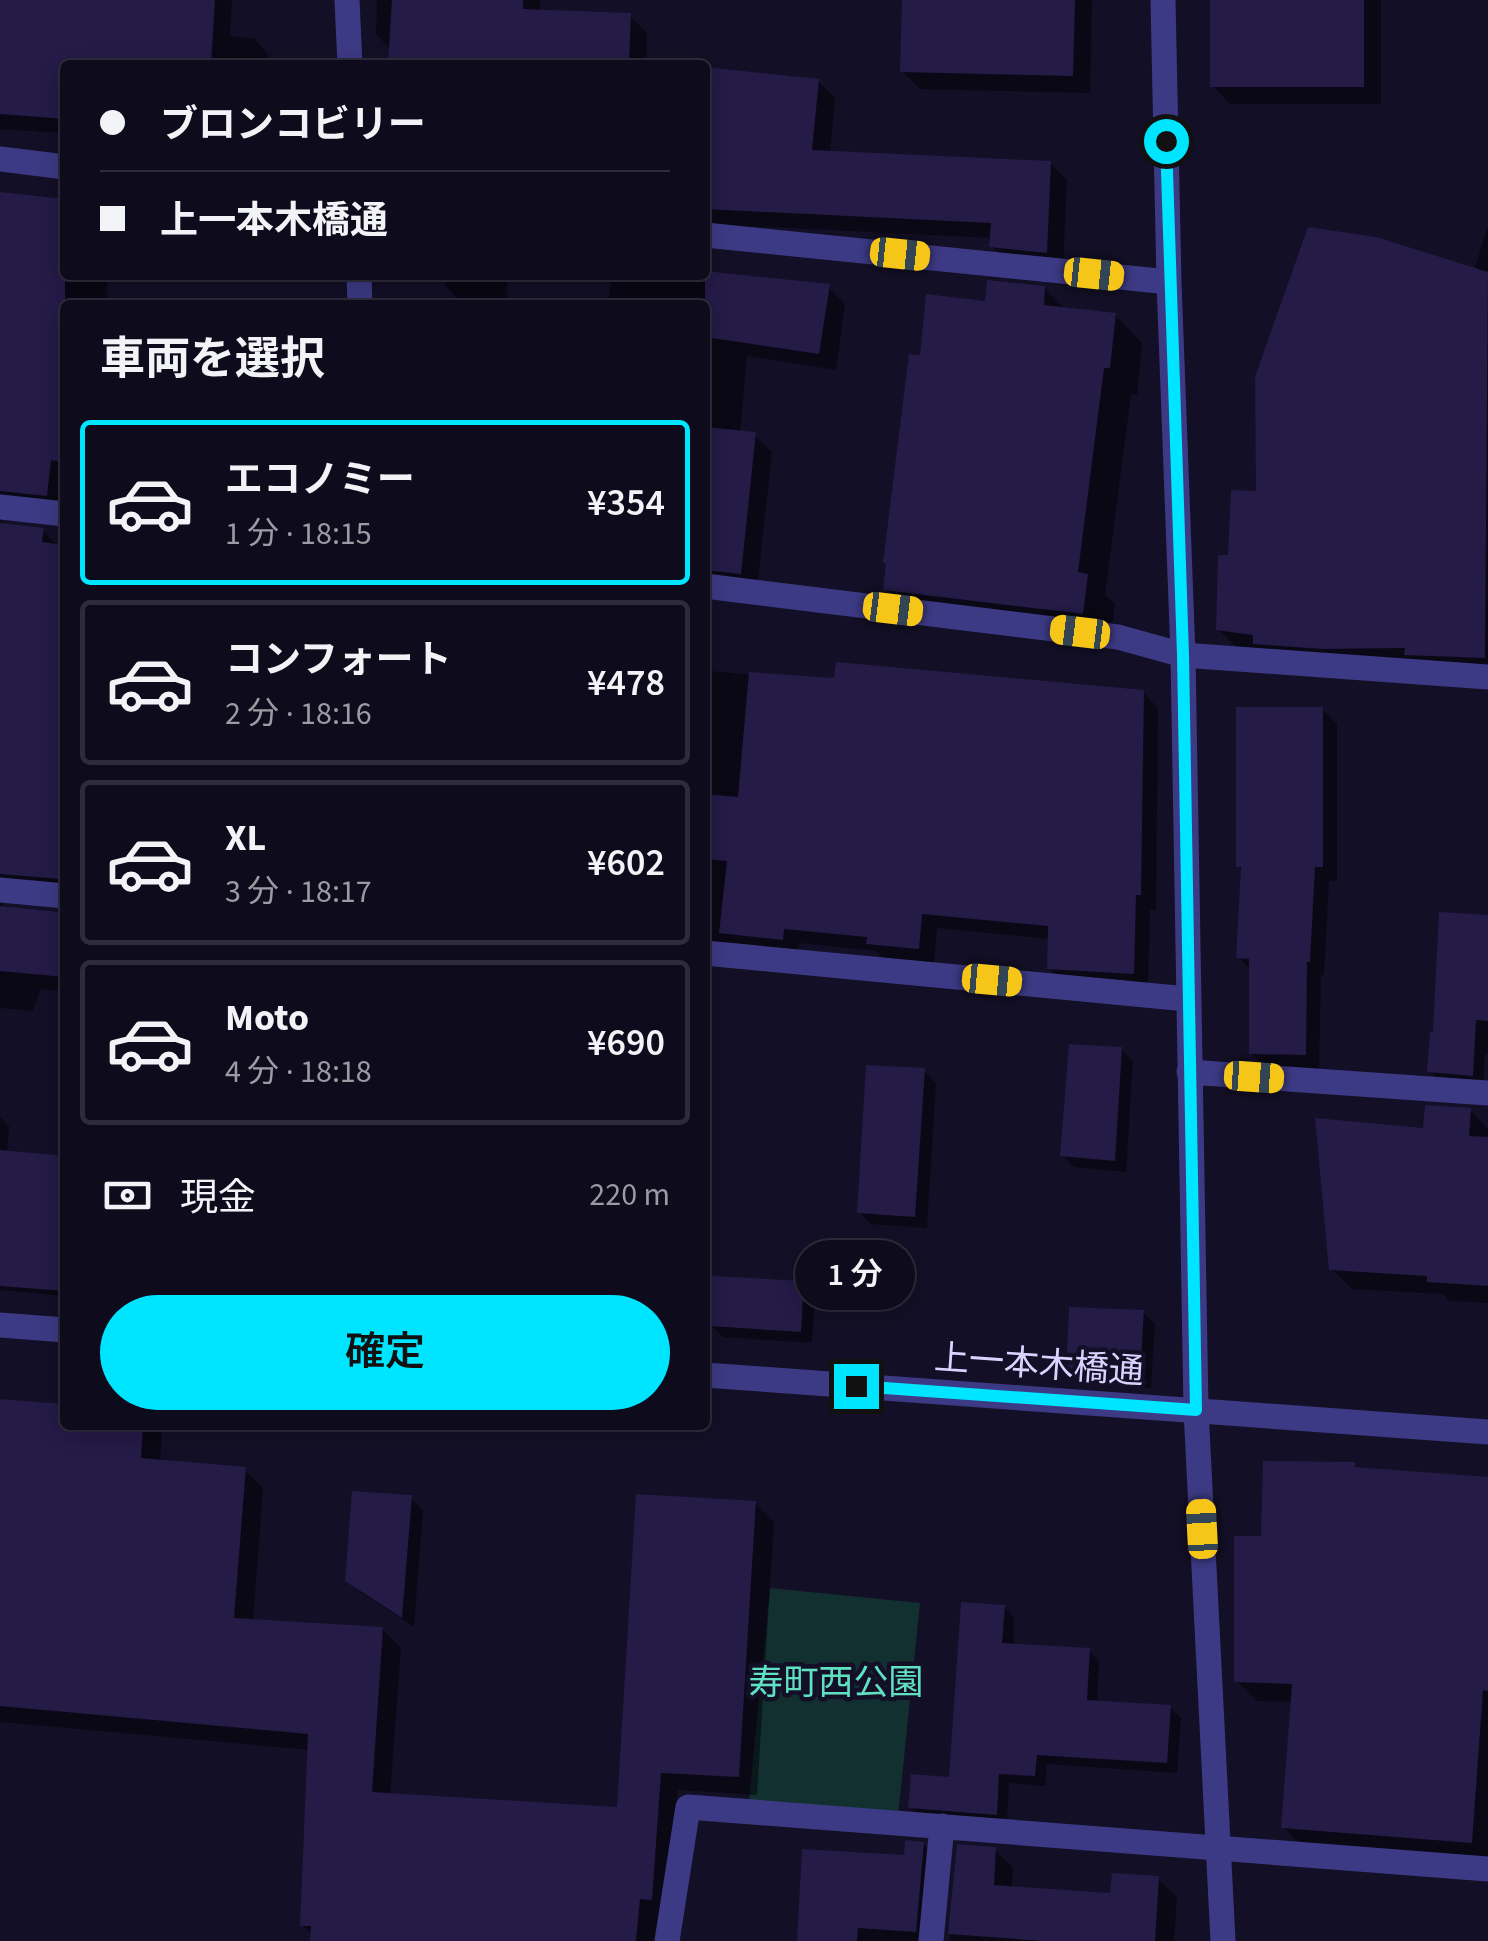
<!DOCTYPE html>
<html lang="ja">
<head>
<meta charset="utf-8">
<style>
	:root { --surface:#0e0b1c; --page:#171425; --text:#f1f3f6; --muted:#9b9ba3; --line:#2e2b3b; --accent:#00e5ff }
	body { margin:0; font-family:"Source Sans 3","Noto Sans JP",sans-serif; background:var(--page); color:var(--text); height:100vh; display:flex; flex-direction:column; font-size:38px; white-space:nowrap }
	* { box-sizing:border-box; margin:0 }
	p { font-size:32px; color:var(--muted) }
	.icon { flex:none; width:55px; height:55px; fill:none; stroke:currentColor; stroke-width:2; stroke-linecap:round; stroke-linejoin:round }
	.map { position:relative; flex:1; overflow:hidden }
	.drawer { position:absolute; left:60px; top:300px; width:650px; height:1130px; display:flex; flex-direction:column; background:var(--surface); border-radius:10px; box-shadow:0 5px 25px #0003,0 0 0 2px var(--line) }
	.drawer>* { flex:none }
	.top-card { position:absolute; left:60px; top:60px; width:650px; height:220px; border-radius:10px; box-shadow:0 5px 25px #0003,0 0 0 2px var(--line); display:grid; align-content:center; height:220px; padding:0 40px; background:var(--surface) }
	.end { position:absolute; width:45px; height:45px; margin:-22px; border:12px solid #00e5ff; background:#111; box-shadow:0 0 0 5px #111 }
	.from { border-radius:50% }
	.bubble { position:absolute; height:70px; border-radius:35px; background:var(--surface); box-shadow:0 5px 25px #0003,0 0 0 2px var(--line); font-size:32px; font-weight:600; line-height:70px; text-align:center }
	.car { position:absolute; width:30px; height:60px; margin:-30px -15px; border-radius:12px; box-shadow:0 0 8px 2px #0007; background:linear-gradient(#f5c518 24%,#345 0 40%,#f5c518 0 76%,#345 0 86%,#f5c518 0) }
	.top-card b { display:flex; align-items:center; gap:35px; height:95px; font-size:38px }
	.top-card b+b { border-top:2px solid var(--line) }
	.top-card i { width:25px; height:25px; background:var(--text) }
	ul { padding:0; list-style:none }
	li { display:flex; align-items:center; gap:30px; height:165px; margin:0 20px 15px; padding:0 20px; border:5px solid var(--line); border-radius:10px }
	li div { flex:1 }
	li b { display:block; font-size:38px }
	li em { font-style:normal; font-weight:600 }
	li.on { border-color:var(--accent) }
	li>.icon { width:90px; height:90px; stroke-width:1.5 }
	h2 { padding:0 40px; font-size:45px; line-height:120px }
	.pay { display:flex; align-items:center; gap:25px; height:110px; padding:0 40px; font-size:38px }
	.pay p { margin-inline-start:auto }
	.cta { display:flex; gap:20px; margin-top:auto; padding:20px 40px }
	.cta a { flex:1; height:115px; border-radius:60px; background:var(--accent); color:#111; font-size:40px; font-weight:600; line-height:115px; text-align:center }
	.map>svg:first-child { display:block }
	.green { fill:#12302f }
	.shadow { fill:#0007 }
	.building { fill:#241b47 }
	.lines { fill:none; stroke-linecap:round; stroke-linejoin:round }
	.minor { stroke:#3d3a85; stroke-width:25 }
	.route { stroke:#00e5ff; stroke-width:12 }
	.labels { text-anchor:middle; stroke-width:9; stroke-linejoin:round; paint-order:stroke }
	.street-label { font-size:35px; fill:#d9d4ff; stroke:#130f26 }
	.park-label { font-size:35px; fill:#5fe0c0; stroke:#130f26 }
</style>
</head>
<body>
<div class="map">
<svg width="1488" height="1941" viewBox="0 0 1488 1941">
	<rect width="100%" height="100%" fill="#130f26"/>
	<path class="green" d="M770,1588L920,1603L898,1816L749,1801Z"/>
	<path class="shadow" d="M0,0H232L230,36L255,39L271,59L282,60L287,65H65V133L0,129Z
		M377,0H540V12L630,16L647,33L646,63L664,65H390L391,50L376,34Z
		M904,0H1092L1090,93L920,89L902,71Z
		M1213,0H1381V104H1230L1213,86Z
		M705,69L818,81L835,98L830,153L1050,163L1067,180L1063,269L1009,264L992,246V238L705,224Z
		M63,185L65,275H108L106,305H65L63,512L4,513L0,524L42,530L58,546L65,547V894L2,898V907L57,914L65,922V991L40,989L33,1011L0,1008V195L62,201Z
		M1488,227V676L1237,648L1218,629L1230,558L1258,494L1474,270Z
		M705,274L828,287L845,304L836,370L747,356L740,433L754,435L772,452L757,590L705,585V305H608L611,275Z
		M446,275H508L506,305H463L445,285Z
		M1044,288L1066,310L1115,315L1142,343L1137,395L1131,394L1105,595L1115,604L1110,640L913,616L886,589L922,358L988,303Z
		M705,668L708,671L836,681L1143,692L1158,708L1156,910H1150L1148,988L1065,984L1049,968L1050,939L937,928L934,964L884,959L876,951L799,943L798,955L705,944Z
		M1322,709L1337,724V880L1329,881L1324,975H1321L1319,1069L1266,1068L1251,1053V970L1239,957L1243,871L1238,866Z
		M1488,918V1053H1485L1483,1086L1441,1083L1430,1071Z
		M1121,1049L1133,1061L1126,1172L1074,1167L1062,1155Z
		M924,1071L936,1083L927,1228L871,1224L859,1212Z
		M1470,1110L1488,1129V1303L1449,1301L1443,1294L1352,1289L1332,1269L1425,1130Z
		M0,1117L9,1126L7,1153L65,1158V1296L0,1290Z
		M705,1260L708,1263L705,1321Z
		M803,1284L815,1296L812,1343L723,1337L711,1325Z
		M1143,1312L1155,1324L1151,1388L1080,1384L1068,1372Z
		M0,1401L65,1406V1425H156L162,1431L160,1462L244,1469L263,1488L253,1622L382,1629L401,1648L390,1796L620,1810L755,1503L774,1522L757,1795L678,1790L668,1941H312L313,1935L302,1925L310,1750L0,1722Z
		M1488,1488V1861L1303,1847L1283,1827L1293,1702L1257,1701L1237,1681L1264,1539Z
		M411,1498L423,1510L414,1627L360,1592L347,1580Z
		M1004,1607L1014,1618L1013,1646L1088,1650L1099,1661L1097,1703L1170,1707L1181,1718L1177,1773L1047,1764L1045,1786L1009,1783L1007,1824L921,1817L910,1807L951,1779Z
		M923,1844L942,1863L934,1941H799Z
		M959,1847L995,1850L1013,1868L1012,1888L1113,1896L1158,1879L1177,1897L1174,1941H950Z"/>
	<path class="building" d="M0,0H215L211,65H65V119L0,114Z
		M392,0H523V9L631,13L629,65H388Z
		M902,0H1075L1073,76L900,72Z
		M1210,0H1364V87H1210Z
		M705,67L819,79L812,150L1051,161L1047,253L989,247L991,223L705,209Z
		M0,192L65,199V462L51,460L47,496L0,491Z
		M1308,227L1376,237L1488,272L1485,658L1404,655L1405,648L1323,649L1253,644V635L1216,630L1218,555H1228L1231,490L1256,491L1255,377Z
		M705,271L830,284L819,354L705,337Z
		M987,280L1045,286L1044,305L1116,313L1110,368H1104L1078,572L1088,574L1083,614L883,590L886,563H883L909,354L920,355L926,294L985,301Z
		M705,427L756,432L741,574L705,570Z
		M0,523L44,528L42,542L65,545V754L61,879L0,874Z
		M836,662L1144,690L1141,895H1136L1134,974L1047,969L1048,926L922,914L919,949L866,944L867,937L784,929L783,940L719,933L727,861L705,859V794L738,797L749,672L834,678Z
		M1236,707H1323V867H1315L1310,962H1307L1306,1055L1249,1054V959L1236,958L1241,867H1236Z
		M0,906L59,912L58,921L65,922V977L0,971Z
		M1439,912L1488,915V1021L1476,1020L1473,1076L1427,1072L1430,1032H1433Z
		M1069,1044L1122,1047L1115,1161L1060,1156Z
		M866,1065L925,1068L915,1217L857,1213Z
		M1425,1105L1471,1108L1469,1136L1488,1137V1286L1427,1282V1276L1329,1270L1315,1118L1423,1128Z
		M0,1150L65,1156V1291L0,1286Z
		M712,1276L804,1281L801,1332L709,1326Z
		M1069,1307L1144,1310L1140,1377L1066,1373Z
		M0,1399L65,1404V1425H143L141,1458L246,1467L234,1618L383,1627L372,1792L617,1807L636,1494L756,1501L739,1777L661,1773L652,1900L640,1899L636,1941H310L311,1926H300L308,1734L0,1706Z
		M1263,1461L1355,1462V1467L1488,1477V1691L1483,1690L1472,1843L1281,1828L1292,1684L1234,1682V1536H1261Z
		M352,1491L412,1495L402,1618L345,1581Z
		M961,1602L1005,1605L1002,1643L1090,1648L1087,1700L1171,1705L1167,1763L1037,1755L1035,1776L999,1774L997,1815L908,1808L911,1774L949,1777Z
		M905,1840L924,1842L916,1932L858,1928L857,1941H797L802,1849L904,1855Z
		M957,1844L996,1847L994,1885L1110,1893L1112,1873L1159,1876L1155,1941H1044L948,1934Z"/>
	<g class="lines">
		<path class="minor" d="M347,0L350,65
			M1163,0L1169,282L1183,655L1196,1410L1223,1941
			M0,159L65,167
			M705,235L1169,282
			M359,275L360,305
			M0,507L65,514
			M705,586L1118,637L1183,655L1488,677
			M0,890L65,896
			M705,953L1187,999
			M1189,1072L1488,1093
			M0,1325L65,1330
			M705,1375L1488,1432
			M667,1941L688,1807L1488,1869
			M931,1941L942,1826"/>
	</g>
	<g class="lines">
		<path class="route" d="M856,1386L1196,1410L1183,655L1166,141"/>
	</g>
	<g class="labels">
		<g class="street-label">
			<text transform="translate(1039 1364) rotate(4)" y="12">上一本木橋通</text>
		</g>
		<g class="park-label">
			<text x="836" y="1694">寿町西公園</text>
		</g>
	</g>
</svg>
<i class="end from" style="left:1166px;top:141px"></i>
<i class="end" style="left:856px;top:1386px"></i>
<div class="bubble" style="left:795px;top:1240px;width:120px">1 分</div>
<i class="car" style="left:900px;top:254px;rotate:96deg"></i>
<i class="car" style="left:1094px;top:274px;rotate:96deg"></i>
<i class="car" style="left:893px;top:609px;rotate:97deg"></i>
<i class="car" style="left:1080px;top:632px;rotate:277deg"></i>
<i class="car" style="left:992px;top:980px;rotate:95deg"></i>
<i class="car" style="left:1254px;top:1077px;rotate:94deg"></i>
<i class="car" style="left:1202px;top:1529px;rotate:357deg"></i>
<div class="top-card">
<b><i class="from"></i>ブロンコビリー</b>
<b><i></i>上一本木橋通</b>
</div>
<section class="drawer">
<h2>車両を選択</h2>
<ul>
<li class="on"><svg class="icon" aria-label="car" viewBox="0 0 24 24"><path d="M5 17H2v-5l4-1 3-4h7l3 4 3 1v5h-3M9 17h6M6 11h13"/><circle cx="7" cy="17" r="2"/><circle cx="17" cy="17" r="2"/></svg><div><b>エコノミー</b><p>1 分 · 18:15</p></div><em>¥354</em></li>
<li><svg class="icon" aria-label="car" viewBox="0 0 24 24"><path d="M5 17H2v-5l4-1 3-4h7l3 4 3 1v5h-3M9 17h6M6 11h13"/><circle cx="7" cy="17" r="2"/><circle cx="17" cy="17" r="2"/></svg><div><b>コンフォート</b><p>2 分 · 18:16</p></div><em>¥478</em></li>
<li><svg class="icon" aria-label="car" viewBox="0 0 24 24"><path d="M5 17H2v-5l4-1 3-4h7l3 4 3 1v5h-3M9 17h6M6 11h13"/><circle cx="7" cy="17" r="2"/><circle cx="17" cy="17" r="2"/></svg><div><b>XL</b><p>3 分 · 18:17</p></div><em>¥602</em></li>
<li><svg class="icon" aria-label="car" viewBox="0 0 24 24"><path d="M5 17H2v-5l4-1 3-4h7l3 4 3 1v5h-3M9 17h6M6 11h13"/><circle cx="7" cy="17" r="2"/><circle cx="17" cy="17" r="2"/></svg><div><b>Moto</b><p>4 分 · 18:18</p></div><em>¥690</em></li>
</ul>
<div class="pay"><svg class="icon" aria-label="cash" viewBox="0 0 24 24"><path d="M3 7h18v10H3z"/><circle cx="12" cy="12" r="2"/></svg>現金<p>220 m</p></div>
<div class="cta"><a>確定</a></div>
</section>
</div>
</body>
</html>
